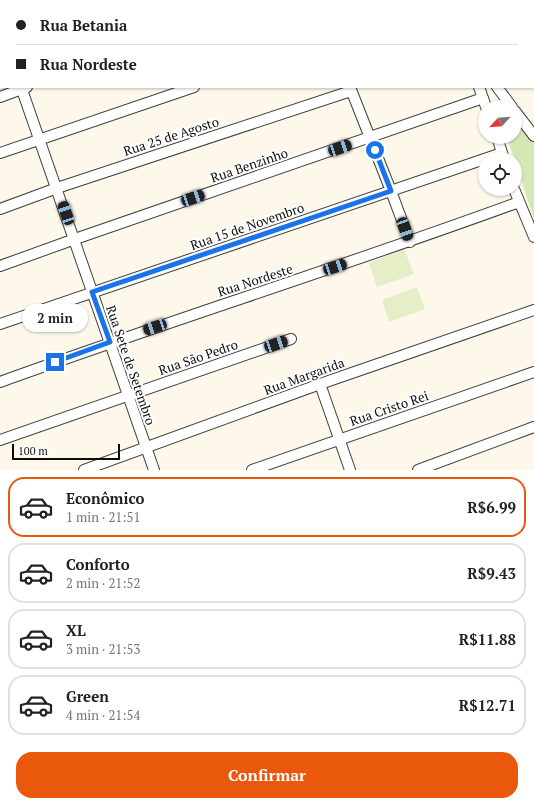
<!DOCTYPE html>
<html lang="pt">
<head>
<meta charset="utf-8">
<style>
	:root { --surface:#fff; --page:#f6f6f6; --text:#222; --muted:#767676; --line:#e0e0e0; --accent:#ea580c }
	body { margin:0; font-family:"PT Serif",serif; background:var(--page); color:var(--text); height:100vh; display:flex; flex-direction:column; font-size:15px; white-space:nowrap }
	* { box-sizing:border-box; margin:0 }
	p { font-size:13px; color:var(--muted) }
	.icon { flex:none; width:22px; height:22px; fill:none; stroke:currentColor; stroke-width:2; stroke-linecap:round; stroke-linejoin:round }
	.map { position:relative; height:470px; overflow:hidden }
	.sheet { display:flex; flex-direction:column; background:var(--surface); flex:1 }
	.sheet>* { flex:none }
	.banner { position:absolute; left:0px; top:0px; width:534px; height:88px; box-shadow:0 1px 3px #0004; display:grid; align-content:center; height:88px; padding:0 16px; background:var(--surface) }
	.needle { width:26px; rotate:244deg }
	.tools { position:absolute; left:478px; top:100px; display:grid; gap:8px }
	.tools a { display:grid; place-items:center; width:44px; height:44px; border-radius:50%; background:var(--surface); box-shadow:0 1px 3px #0004; font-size:20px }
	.scale { position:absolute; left:12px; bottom:10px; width:108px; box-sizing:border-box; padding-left:4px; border:2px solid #0c0c0c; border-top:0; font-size:11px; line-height:14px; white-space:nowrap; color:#0c0c0c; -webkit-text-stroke:3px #fff; paint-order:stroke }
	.end { position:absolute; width:18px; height:18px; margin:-9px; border:5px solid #1a73e8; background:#fff; box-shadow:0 0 0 2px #fff }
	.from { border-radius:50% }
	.bubble { position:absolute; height:28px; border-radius:14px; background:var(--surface); box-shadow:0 1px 3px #0004; font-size:13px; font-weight:600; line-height:28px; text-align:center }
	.car { position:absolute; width:12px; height:24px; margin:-12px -6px; border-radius:5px; box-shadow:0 0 3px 1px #0007; background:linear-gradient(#222 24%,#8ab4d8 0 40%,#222 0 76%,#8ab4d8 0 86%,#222 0) }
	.banner b { display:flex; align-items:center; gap:14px; height:38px; font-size:15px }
	.banner b+b { border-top:1px solid var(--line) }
	.banner i { width:10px; height:10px; background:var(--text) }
	ul { padding:7px 0 0; list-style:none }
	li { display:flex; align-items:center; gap:12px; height:60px; margin:0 8px 6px; padding:0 8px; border:2px solid var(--line); border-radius:16px }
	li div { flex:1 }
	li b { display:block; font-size:15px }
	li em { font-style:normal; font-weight:600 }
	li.on { border-color:var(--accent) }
	li>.icon { width:36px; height:36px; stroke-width:1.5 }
	.button { display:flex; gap:8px; margin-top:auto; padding:8px 16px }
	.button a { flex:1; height:46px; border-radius:16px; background:var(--accent); color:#fff; font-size:16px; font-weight:600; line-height:46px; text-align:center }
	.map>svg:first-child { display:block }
	.green { fill:#d6e7b6 }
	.pitch { fill:#e6eec8 }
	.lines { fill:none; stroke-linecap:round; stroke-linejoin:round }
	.minor-casing { stroke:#3f3f3f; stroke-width:12 }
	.minor { stroke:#fff; stroke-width:10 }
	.route { stroke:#1a73e8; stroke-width:5 }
	.labels { text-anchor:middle; stroke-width:4; stroke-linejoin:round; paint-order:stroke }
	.street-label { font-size:13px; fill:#0c0c0c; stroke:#fff }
</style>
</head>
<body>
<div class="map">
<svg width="534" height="470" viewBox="0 0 534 470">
	<rect width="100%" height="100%" fill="#fef8eb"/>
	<path class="green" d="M515,112L534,136V219L507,137H515Z"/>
	<path class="pitch" d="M404,249L414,274L377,287L369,263Z
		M417,287L425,309L389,322L382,300Z"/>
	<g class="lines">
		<g class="minor-casing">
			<path id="minor" d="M315,0L316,1
				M447,0V1
				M113,1L116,0
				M279,1L282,0
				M533,14L534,12
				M0,28L1,31
				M0,40H1
				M21,87L154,470
				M350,87L391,191L410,242
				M479,87L486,107
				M497,87L512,107
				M0,97L27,87
				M515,111L534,136
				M497,137L504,159
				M0,153L194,87
				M514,189L534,237
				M0,209L57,188L351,91
				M0,266L75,239L483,98
				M0,324L502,153
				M0,382C172,320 347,265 519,202
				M320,384L350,470
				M0,440L291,339
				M84,470L320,384L534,310
				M252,470L534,372
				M418,470L534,427"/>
		</g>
		<use href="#minor" class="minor"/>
	</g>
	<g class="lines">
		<path class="route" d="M55,362L110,342L92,292L391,191L375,150"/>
	</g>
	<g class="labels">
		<g class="street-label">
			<text transform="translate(171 136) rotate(-18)" y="5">Rua 25 de Agosto</text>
			<text transform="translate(249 165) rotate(-19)" y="5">Rua Benzinho</text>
			<text transform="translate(247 226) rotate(-19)" y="5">Rua 15 de Novembro</text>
			<text transform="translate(255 280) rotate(-18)" y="5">Rua Nordeste</text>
			<text transform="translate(198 357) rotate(-19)" y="5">Rua São Pedro</text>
			<text transform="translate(131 365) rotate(71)" y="5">Rua Sete de Setembro</text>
			<text transform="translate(304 376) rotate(-20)" y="5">Rua Margarida</text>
			<text transform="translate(389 408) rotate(-19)" y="5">Rua Cristo Rei</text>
		</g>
	</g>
</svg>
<div class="tools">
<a><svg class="needle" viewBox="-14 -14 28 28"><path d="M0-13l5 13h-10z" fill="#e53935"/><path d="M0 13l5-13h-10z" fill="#767676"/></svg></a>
<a><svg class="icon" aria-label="locate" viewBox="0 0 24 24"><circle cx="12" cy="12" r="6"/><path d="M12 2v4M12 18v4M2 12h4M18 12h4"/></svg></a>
</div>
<div class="scale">100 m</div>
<i class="end from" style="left:375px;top:150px"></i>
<i class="end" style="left:55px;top:362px"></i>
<div class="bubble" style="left:22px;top:304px;width:66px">2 min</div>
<i class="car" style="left:340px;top:148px;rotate:71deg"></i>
<i class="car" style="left:193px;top:198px;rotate:71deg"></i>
<i class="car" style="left:66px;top:213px;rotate:341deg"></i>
<i class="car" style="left:405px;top:229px;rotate:160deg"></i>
<i class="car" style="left:335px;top:267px;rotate:72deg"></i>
<i class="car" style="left:155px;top:327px;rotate:252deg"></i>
<i class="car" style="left:276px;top:344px;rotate:71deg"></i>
<div class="banner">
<b><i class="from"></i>Rua Betania</b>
<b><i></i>Rua Nordeste</b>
</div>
</div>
<section class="sheet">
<ul>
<li class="on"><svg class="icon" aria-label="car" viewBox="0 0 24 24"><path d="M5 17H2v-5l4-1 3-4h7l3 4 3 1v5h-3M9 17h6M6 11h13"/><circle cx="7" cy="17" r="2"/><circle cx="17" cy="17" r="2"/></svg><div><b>Econômico</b><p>1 min · 21:51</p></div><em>R$6.99</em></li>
<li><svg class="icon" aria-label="car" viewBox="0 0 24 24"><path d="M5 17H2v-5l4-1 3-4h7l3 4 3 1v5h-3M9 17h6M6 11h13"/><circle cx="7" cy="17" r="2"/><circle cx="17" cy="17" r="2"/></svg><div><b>Conforto</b><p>2 min · 21:52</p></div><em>R$9.43</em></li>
<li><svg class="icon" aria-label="car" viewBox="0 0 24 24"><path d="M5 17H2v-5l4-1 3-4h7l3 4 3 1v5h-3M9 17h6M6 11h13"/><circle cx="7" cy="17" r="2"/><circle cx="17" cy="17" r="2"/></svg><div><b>XL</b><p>3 min · 21:53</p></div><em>R$11.88</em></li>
<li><svg class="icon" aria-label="car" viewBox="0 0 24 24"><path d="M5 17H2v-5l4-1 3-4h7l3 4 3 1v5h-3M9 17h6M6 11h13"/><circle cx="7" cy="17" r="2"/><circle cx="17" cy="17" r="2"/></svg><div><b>Green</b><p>4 min · 21:54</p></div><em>R$12.71</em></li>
</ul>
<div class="button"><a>Confirmar</a></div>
</section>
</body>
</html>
